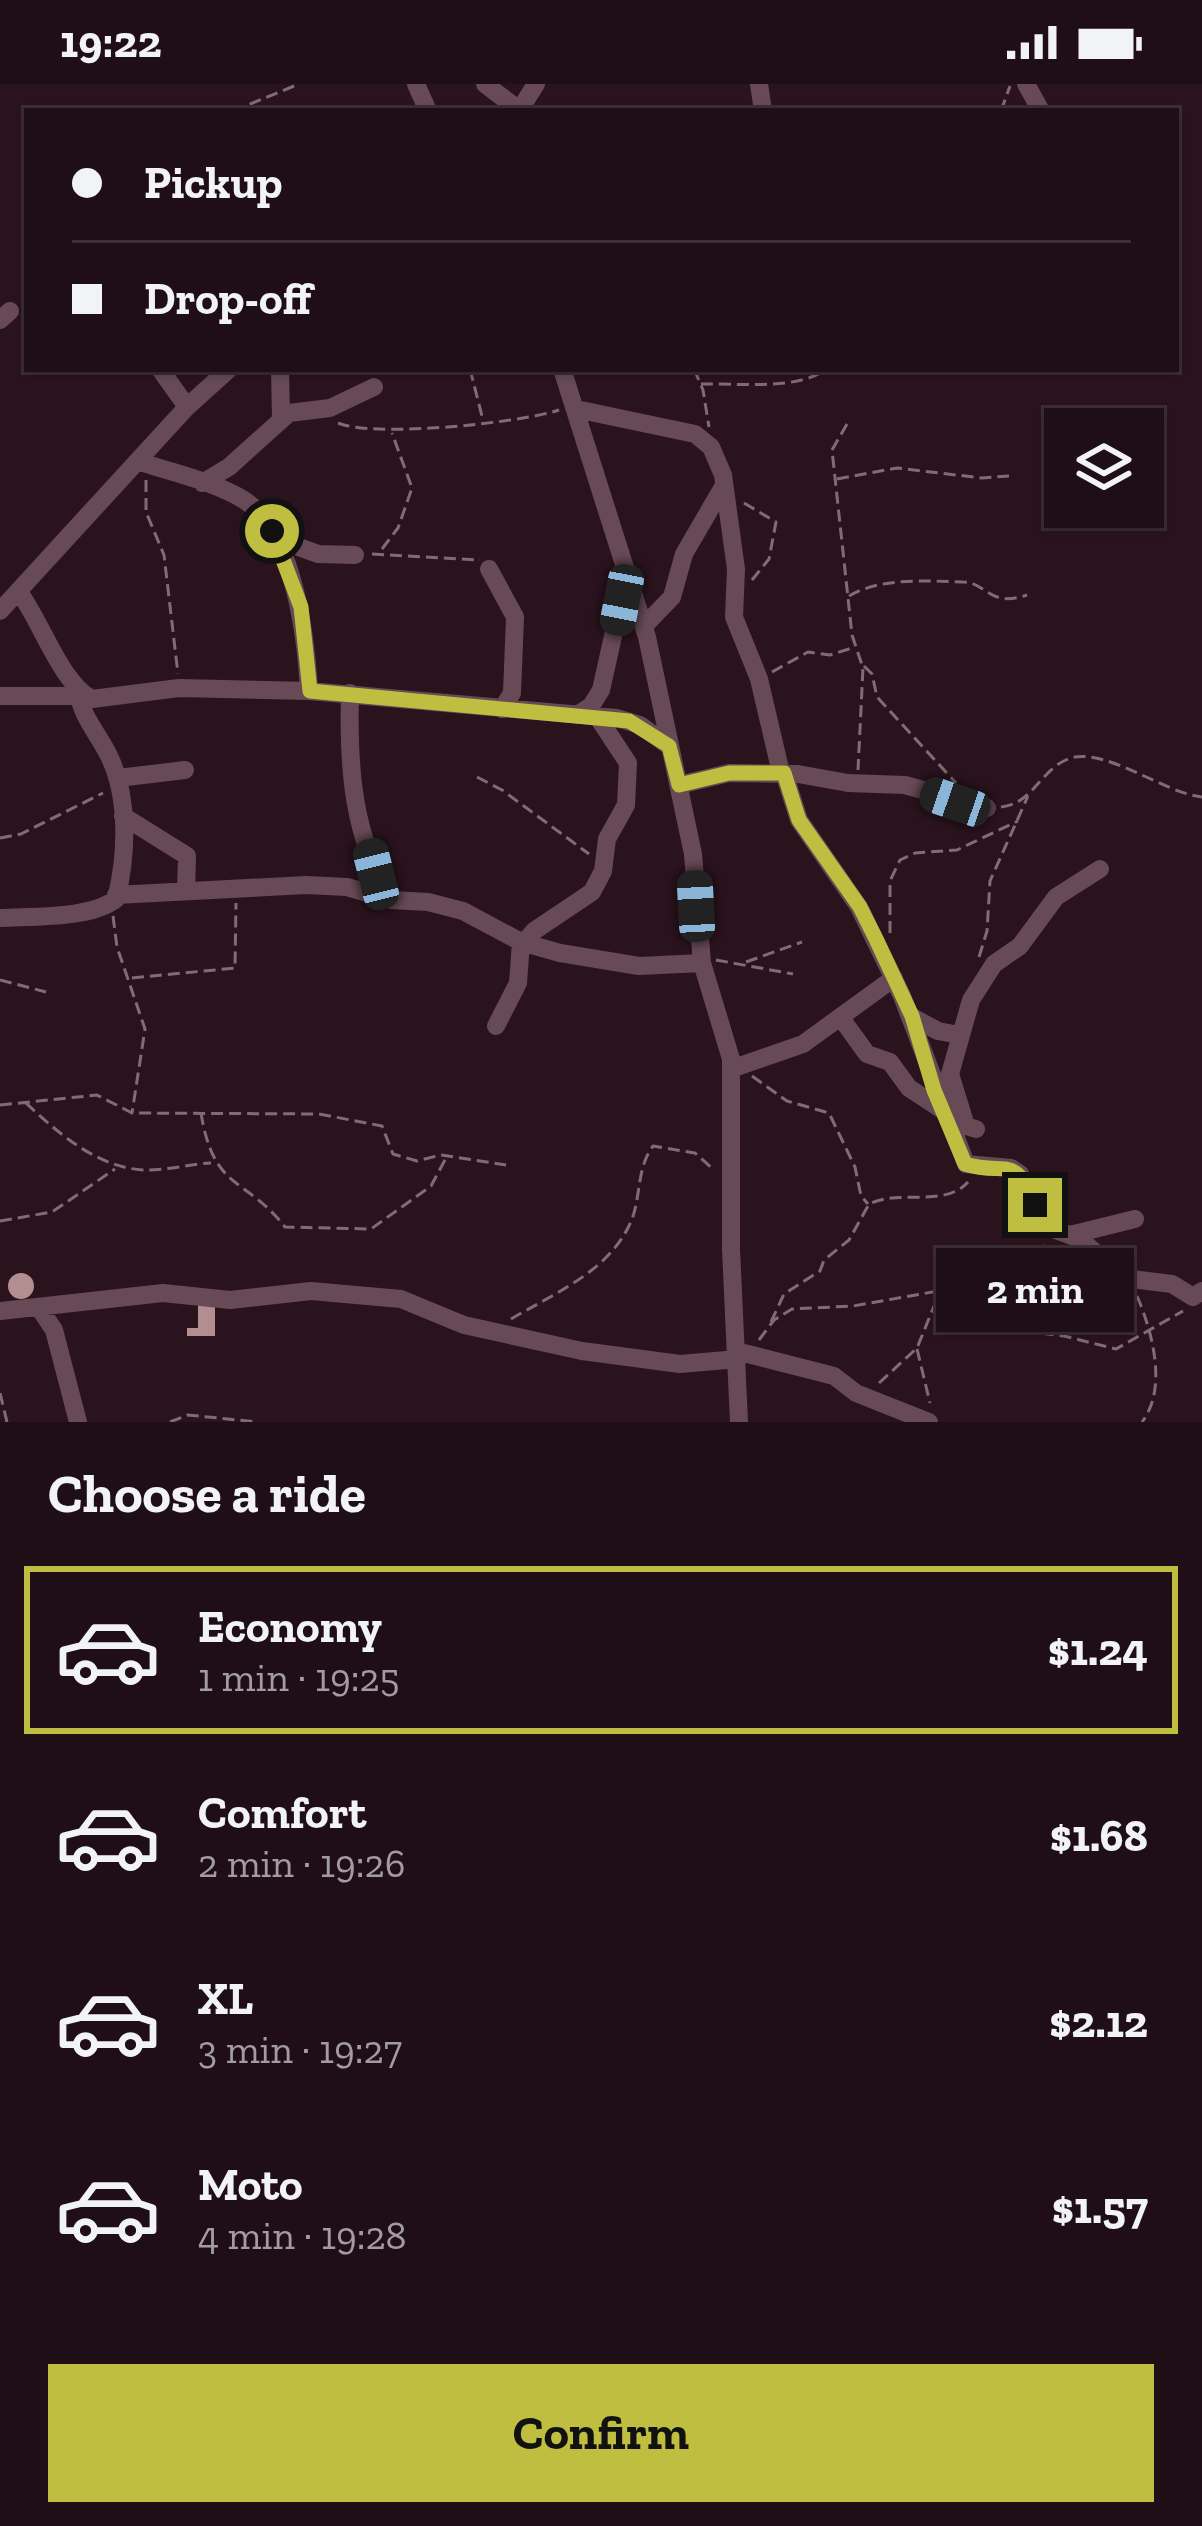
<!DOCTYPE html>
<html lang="en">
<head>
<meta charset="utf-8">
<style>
	:root { --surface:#200e16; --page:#28171f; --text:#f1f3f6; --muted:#a29ca1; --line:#3d2e35; --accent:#c0be41 }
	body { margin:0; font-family:"Zilla Slab",serif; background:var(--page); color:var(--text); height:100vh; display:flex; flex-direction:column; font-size:45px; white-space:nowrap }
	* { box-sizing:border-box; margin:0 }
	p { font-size:39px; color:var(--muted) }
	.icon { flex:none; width:66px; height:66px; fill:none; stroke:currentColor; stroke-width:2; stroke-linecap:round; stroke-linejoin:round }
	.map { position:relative; height:1338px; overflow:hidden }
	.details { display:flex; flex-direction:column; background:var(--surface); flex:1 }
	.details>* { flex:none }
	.hud { position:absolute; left:24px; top:24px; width:1155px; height:264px; border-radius:0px; box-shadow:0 3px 9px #0004,0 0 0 3px var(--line); display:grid; align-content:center; height:264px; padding:0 48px; background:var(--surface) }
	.buttons { position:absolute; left:1044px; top:324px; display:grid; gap:24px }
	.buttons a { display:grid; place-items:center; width:120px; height:120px; border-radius:0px; background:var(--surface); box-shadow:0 3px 9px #0004,0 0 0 3px var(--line); font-size:60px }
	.end { position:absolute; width:54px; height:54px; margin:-27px; border:15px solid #c0be41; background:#111; box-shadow:0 0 0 6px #111 }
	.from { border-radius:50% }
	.bubble { position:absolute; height:84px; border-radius:0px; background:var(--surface); box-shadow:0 3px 9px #0004,0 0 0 3px var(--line); font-size:39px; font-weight:700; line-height:84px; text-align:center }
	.car { position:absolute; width:36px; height:72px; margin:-36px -18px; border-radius:15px; box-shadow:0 0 9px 3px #0007; background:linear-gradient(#222 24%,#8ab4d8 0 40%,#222 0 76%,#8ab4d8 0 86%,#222 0) }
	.hud b { display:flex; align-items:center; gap:42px; height:114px; font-size:45px }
	.hud b+b { border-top:3px solid var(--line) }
	.hud i { width:30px; height:30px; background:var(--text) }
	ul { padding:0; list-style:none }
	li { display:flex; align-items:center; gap:36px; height:168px; margin:0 24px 18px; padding:0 24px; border:6px solid transparent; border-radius:0px }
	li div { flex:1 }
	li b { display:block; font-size:45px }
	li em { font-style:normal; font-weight:700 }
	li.current { border-color:var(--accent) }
	li>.icon { width:108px; height:108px; stroke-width:1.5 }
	h2 { padding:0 48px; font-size:54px; line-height:144px }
	.primary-button { display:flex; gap:24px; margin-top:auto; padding:24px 48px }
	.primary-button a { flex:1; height:138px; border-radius:0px; background:var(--accent); color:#111; font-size:48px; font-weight:700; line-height:138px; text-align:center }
	.status { display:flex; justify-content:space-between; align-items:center; height:84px; padding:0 60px; background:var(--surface); direction:ltr }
	.status svg { height:33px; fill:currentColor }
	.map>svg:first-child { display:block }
	.building { fill:#b28e90 }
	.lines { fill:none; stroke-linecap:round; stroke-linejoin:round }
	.path { stroke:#816c75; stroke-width:3; stroke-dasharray:12 6; stroke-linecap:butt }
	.minor { stroke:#674a56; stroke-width:18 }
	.route { stroke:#c0be41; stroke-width:15 }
</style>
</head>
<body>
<div class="status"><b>19:22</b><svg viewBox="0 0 49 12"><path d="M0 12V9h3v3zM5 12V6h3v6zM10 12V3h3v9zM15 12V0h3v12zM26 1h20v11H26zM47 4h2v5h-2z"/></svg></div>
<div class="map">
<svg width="1202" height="1338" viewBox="0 0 1202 1338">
	<rect width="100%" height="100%" fill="#2b131e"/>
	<path class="building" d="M8 1202a13 13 0 1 1 26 0a13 13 0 1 1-26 0Z
		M198,1219H215V1252H187V1244H198Z"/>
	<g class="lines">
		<path class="path" d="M233,27L299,0
			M1001,27L1010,2
			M470,285L483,336
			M694,285L703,306L709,343
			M701,300C734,299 799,307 826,285
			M338,339C374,354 520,339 559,326
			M847,340L832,366L852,551L863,584L858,686
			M837,395L897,384L982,394L1009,392
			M146,396V428L164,471L178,590
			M744,419L776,438L769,475L752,496
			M382,465L398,444L412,404L392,349
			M372,470L480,476
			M849,512C881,493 929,497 963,498C987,498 988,524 1027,511
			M864,582L872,590L877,613L956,699
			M772,588L808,568L830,571L855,563
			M477,693L502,706L589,770
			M1001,723C1033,720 1040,686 1068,675C1103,661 1163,709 1202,713
			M0,754L21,750L103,709
			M113,832L117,863L145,945L132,1029
			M890,849V797L900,776L915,769L957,766L1018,737
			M979,873L987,847L990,797L1028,712
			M716,876L793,890
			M746,878L802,858
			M132,894L235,884L236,819
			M0,896L46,908
			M752,992L787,1017L829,1029L855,1083L861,1112L868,1120
			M26,1019C59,1050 97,1083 143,1086C164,1087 190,1080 211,1079
			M0,1021L97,1011L132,1029L319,1030L382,1042L393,1070L417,1077L441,1071L506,1081
			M201,1029C214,1108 244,1091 285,1143L371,1145L431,1102L446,1074
			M0,1137L52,1128L115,1085
			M1137,1212C1152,1247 1168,1304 1142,1338
			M511,1235C555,1209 612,1186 632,1135C641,1111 637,1083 653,1062L695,1069L714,1086
			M771,1238L784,1210L820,1187L824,1176L849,1156L869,1120C899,1105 945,1124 968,1098
			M988,1243L1064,1252L1116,1265L1183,1227
			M759,1256L774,1236L792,1225L853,1222L1018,1193L1038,1178L1045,1161
			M917,1265L930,1319
			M879,1299L917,1264L939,1210
			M0,1309L7,1338
			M170,1338L188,1331L258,1338"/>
		<path class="minor" d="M416,0L428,27
			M485,0L519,26
			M759,0L763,27
			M1026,0L1041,27
			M519,27L536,0
			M0,236L10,227
			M160,285L187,323
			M280,285L281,336
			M562,285L647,553L693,770L702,879L731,975V1165L739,1338
			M576,325L695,350L711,363L723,391L736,485L734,533L759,595L781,689
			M138,377C172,389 213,397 244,416C294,449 306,552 309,607
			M202,399L229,383L289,329L330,324L374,303
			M274,454L318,470L355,471
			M489,485L515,533L512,609L502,625
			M19,508C42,539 61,599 92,615L179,604L309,607L617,634L640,641L669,662
			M0,527L187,323L229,285
			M644,542L672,513L684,470L723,403
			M350,609C348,681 352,753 392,816
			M0,612H78
			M577,631L591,622L601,606L626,494
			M784,689L799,736L859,823L902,912L966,1080L1011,1084L1020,1090L1035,1121L1056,1146L1080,1155L1124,1194L1172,1200L1193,1213L1202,1207
			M118,694L185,686
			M679,701L729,689L798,690L848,699L905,701L987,724
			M123,732L187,772L186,807
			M116,811L306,801L347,803L392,816L428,818L463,827L521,858L560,869L639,882L702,879
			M0,834C33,832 90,835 116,815C127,772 129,715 110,674C99,650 80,632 78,605
			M524,859L534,847L592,808L603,787L607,755L626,721L628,679L597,632
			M912,933L938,947L959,951
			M841,934L867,970L890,978L909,1004L941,1025
			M496,942L518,899L521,858
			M731,985L803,960L894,894
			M976,1045L966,1042L950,990L971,916L994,880L1020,862L1056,813L1100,785
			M1070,1151L1135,1135
			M40,1225L54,1246L78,1338
			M0,1227L163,1209L230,1216L311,1207L401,1215L464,1241L582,1267L680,1280L738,1275
			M744,1269L834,1292L856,1309L929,1338"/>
	</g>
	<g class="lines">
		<path class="route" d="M272,447L301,523L310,607L629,637L669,662L679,701L729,689H784L799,736L860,823L876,855L912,932L934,1006L965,1080C1006,1093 1014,1068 1035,1121"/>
	</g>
</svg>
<div class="buttons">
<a><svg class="icon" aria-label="layers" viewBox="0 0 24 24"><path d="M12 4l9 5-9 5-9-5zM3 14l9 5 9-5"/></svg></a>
</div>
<i class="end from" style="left:272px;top:447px"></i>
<i class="end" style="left:1035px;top:1121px"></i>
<div class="bubble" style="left:936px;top:1164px;width:198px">2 min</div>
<i class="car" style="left:622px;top:516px;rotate:191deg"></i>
<i class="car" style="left:955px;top:718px;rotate:289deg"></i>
<i class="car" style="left:376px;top:790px;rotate:346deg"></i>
<i class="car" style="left:696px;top:822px;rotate:357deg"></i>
<div class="hud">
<b><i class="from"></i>Pickup</b>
<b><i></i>Drop-off</b>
</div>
</div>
<section class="details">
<h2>Choose a ride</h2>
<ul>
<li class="current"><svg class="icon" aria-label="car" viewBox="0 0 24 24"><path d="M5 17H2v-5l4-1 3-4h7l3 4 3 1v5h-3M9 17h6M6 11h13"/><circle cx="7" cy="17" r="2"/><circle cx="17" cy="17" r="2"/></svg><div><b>Economy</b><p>1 min · 19:25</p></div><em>$1.24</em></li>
<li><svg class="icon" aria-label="car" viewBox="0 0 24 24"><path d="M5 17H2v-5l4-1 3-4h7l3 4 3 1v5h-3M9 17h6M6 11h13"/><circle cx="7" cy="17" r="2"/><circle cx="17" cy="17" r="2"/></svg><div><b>Comfort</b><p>2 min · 19:26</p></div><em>$1.68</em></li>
<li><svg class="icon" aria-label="car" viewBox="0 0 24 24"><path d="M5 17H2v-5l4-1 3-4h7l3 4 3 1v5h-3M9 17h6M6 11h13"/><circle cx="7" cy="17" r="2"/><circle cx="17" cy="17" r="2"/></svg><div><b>XL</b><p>3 min · 19:27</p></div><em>$2.12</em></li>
<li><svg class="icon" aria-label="car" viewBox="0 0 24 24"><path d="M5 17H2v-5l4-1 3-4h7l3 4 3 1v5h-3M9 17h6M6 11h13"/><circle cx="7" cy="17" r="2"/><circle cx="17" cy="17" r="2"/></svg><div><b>Moto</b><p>4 min · 19:28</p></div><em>$1.57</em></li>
</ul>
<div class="primary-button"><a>Confirm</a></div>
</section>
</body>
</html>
